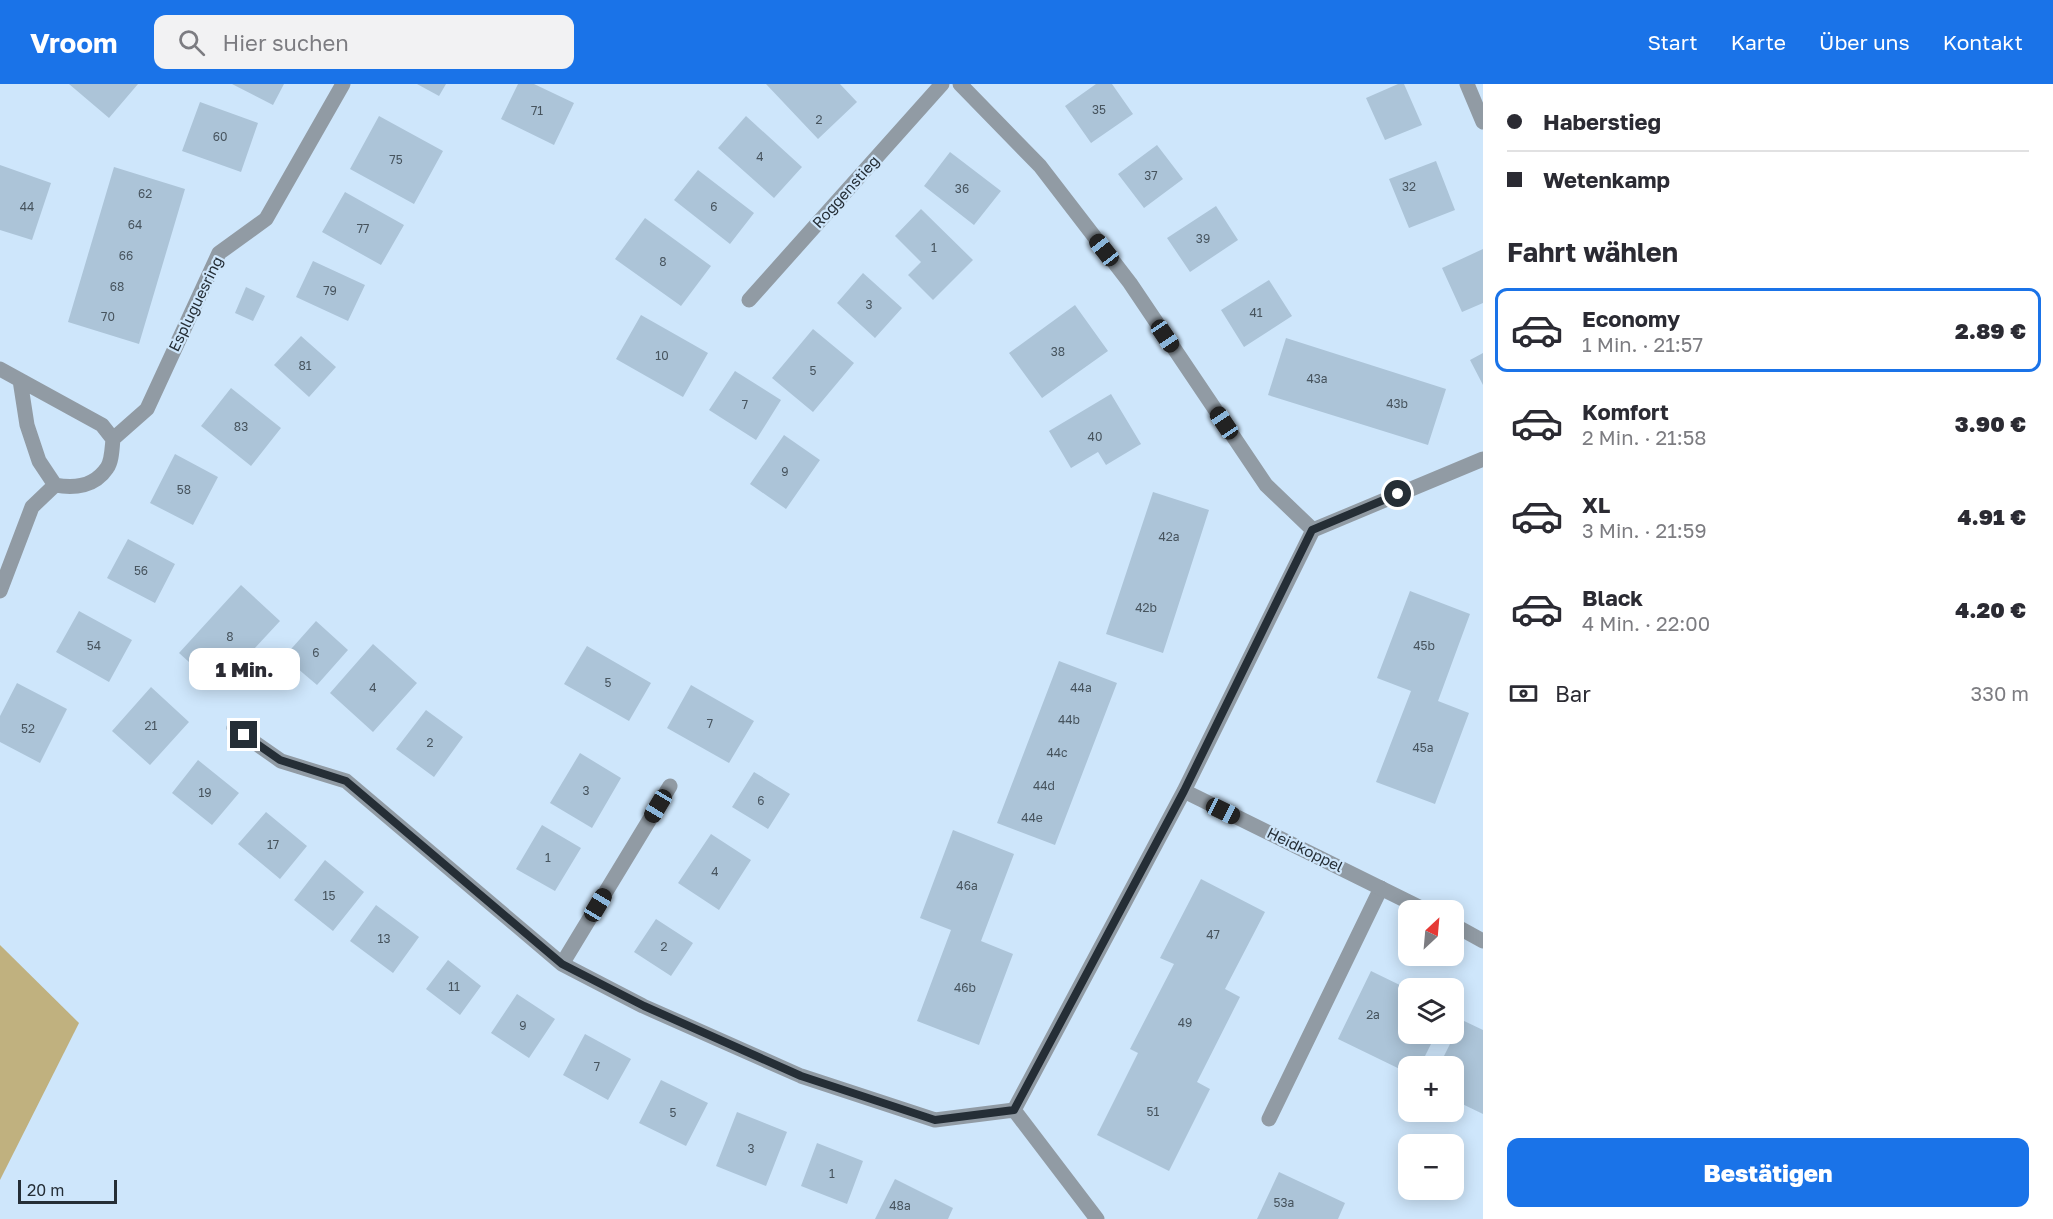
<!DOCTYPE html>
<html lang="de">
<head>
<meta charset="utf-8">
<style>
	:root { --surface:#fff; --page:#f2f2f3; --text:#2b2b33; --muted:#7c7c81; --line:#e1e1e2; --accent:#1a73e8 }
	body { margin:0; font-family:"Golos Text",sans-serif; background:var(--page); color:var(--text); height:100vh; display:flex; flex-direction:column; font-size:22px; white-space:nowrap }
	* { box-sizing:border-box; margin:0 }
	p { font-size:20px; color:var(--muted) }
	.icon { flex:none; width:33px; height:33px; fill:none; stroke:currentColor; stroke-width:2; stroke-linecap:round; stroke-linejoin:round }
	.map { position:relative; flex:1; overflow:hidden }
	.details { display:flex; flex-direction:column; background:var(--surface); width:570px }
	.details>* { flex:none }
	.guide { display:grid; align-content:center; height:132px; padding:0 24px; background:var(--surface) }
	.needle { width:39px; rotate:26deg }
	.buttons { position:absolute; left:1398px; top:816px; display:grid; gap:12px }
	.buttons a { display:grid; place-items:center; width:66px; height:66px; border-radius:12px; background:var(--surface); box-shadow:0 3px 15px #0003; font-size:30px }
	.scale { position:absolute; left:18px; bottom:15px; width:99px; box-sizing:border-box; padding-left:6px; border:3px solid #252e36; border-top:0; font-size:16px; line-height:21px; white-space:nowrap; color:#252e36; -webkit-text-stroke:4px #cee6fb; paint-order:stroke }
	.end { position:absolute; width:27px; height:27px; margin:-14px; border:8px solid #252e36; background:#fff; box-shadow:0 0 0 3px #fff }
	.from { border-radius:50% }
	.bubble { position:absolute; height:42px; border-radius:12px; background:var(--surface); box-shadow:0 3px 15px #0003; font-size:20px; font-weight:800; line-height:42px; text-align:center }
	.car { position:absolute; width:18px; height:36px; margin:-18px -9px; border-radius:8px; box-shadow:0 0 4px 2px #0007; background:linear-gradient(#222 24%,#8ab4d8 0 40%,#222 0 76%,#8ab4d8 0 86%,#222 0) }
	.guide b { display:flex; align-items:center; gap:21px; height:57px; font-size:22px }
	.guide b+b { border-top:2px solid var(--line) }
	.guide i { width:15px; height:15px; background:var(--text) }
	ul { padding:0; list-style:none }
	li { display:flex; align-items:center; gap:18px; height:84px; margin:0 12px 9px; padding:0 12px; border:3px solid transparent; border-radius:12px }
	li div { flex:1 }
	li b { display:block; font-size:22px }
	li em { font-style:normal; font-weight:800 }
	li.on { border-color:var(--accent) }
	li>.icon { width:54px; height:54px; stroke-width:1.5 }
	h2 { padding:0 24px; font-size:27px; line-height:72px }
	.pay { display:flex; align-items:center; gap:15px; height:66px; padding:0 24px; font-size:22px }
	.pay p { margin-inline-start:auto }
	.action { display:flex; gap:12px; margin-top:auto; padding:12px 24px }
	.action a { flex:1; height:69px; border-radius:12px; background:var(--accent); color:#fff; font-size:24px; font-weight:800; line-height:69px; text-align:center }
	header { display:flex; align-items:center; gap:36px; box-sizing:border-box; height:84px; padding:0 30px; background:var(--accent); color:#fff }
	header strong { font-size:28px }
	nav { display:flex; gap:33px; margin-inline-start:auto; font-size:21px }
	.search { width:420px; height:54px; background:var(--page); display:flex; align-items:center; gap:15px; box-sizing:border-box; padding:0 21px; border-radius:12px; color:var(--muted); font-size:22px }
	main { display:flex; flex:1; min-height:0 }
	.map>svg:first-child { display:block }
	.green { fill:#c0b17f }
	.building { fill:#acc4d8 }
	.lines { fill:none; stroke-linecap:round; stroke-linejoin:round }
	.lane { stroke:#919ba4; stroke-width:15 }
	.street { stroke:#919ba4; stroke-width:15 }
	.route { stroke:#252e36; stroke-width:8 }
	.labels { text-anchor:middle; stroke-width:4.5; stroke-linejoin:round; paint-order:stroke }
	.number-label { font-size:12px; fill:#47545e }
	.street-label { font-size:15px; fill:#252e36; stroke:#cee6fb }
</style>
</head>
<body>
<header>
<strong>Vroom</strong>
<div class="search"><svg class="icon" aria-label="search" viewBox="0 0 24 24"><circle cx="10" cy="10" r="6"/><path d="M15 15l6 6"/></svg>Hier suchen</div>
<nav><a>Start</a><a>Karte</a><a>Über uns</a><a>Kontakt</a></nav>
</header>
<main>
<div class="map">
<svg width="1483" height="1135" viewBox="0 0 1483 1135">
	<rect width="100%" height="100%" fill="#cee6fb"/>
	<path class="green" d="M0,861L79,939L0,1096Z"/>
	<path class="building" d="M69,0H138L109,34Z
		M232,0H284L273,21Z
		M417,0H446L439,12Z
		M518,0H534L574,19L554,61L501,35Z
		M766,0H840L857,18L818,55Z
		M1096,0H1112L1133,30L1091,59L1065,22Z
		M1398,0H1404L1422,41L1385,56L1366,14Z
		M200,18L258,39L241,88L182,67Z
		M379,32L443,67L414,120L350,85Z
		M746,32L802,83L774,114L718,64Z
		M1157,61L1183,95L1144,124L1118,90Z
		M950,68L1001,107L974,141L924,102Z
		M1436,77L1455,126L1409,144L1389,95Z
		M0,81L51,99L32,156L0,146Z
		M114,83L185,105L139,260L68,238Z
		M698,86L754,129L730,160L674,116Z
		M345,108L404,141L381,181L322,148Z
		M1216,122L1238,156L1190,188L1167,154Z
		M921,125L973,176L933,216L908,191L921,178L895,152Z
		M645,134L711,182L681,222L615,175Z
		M1483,165V219L1462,228L1442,184Z
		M313,177L365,201L348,237L296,213Z
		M863,189L902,224L875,254L837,219Z
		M1269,196L1292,232L1244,263L1221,226Z
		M246,203L265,212L253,237L235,229Z
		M1075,221L1108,267L1042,314L1009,269Z
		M641,231L708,269L683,313L616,275Z
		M813,245L854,279L813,328L772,294Z
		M301,252L336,283L309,313L274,281Z
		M1286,254L1446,305L1428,361L1268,311Z
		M1483,269V301L1470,276Z
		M735,287L781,316L756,356L709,326Z
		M231,304L281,344L251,382L201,342Z
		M1111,310L1141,360L1106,381L1098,368L1071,384L1049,347Z
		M784,351L820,376L786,425L750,400Z
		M175,370L218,393L193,441L150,419Z
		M1153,408L1209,426L1163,569L1106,550Z
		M128,455L175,480L155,519L107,494Z
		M241,501L280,537L218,604L179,569Z
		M1410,507L1470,530L1438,617L1469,629L1435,720L1376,698L1411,607L1377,594Z
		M79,527L132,556L109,598L56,568Z
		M316,537L348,566L317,601L284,573Z
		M373,560L417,599L373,648L330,609Z
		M587,562L651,599L629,637L564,600Z
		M1059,577L1117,599L1055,761L997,739Z
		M17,599L67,625L40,679L0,658V632Z
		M691,601L754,637L729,679L667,644Z
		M151,603L189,638L150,681L112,647Z
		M426,626L463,653L434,693L396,665Z
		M580,669L621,694L592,744L550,719Z
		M198,676L239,709L212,741L172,709Z
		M754,688L790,710L768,745L732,723Z
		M266,728L307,762L280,795L238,760Z
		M542,741L581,764L555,807L516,785Z
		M953,746L1014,770L981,857L1013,870L979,961L917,937L951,846L920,834Z
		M711,750L751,776L719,826L678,799Z
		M325,776L364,808L333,847L294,816Z
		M1201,795L1265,828L1225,905L1240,913L1197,998L1210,1005L1169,1087L1097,1051L1138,969L1130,965L1174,880L1160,874Z
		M376,821L419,853L393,889L350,857Z
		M656,835L693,859L671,892L634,868Z
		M448,876L481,902L460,931L426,905Z
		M1371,887L1408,905V950H1436L1420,982H1408V989L1338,955Z
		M517,910L555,935L529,974L491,949Z
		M1462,936L1483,946V1030L1454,1016V982H1439Z
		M585,950L631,975L608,1016L563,991Z
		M661,996L708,1019L686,1062L639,1039Z
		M737,1028L787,1048L766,1102L716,1082Z
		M817,1059L863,1077L847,1120L801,1102Z
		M1279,1088L1345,1119L1338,1135H1257Z
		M895,1095L953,1124L948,1135H875Z"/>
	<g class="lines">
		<path class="lane" d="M1269,1035L1381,804"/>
		<path class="street" d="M960,0L1040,82L1130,199L1266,401L1313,446L1184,707L1014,1026L1097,1135
			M1467,0L1483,38
			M749,216L942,0
			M0,285L102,341L113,355C112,364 112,377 107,384C95,402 75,405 55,401L39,377L27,341L20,296
			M113,355L147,325L219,169L266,135L343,0
			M1313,446L1483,375
			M0,507L32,423L55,401
			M234,644L281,677L346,697L562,880L643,922L801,992L935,1036L1014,1026
			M1184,707L1425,826
			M1454,841L1483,857
			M562,880L670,702"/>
	</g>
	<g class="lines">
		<path class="route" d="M244,651L280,676L346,697L562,880L644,922L801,992L935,1036L1014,1026L1184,707L1312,446L1398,410"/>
	</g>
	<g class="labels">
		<g class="number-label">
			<text x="1099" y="30">35</text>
			<text x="537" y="31">71</text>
			<text x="819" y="40">2</text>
			<text x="220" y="57">60</text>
			<text x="760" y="77">4</text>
			<text x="396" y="80">75</text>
			<text x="1151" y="96">37</text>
			<text x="1409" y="107">32</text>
			<text x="962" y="109">36</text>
			<text x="145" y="114">62</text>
			<text x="27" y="127">44</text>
			<text x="714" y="127">6</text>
			<text x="135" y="145">64</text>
			<text x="363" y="149">77</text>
			<text x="1203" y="159">39</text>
			<text x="934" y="168">1</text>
			<text x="126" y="176">66</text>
			<text x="663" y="182">8</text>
			<text x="117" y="207">68</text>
			<text x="330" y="211">79</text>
			<text x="869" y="225">3</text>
			<text x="1256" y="233">41</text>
			<text x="108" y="237">70</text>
			<text x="1058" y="272">38</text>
			<text x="662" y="276">10</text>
			<text x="305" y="286">81</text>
			<text x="813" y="291">5</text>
			<text x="1317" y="299">43a</text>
			<text x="1397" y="324">43b</text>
			<text x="745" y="325">7</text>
			<text x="241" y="347">83</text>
			<text x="1095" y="357">40</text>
			<text x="785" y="392">9</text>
			<text x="184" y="410">58</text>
			<text x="1169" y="457">42a</text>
			<text x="141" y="491">56</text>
			<text x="1146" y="528">42b</text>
			<text x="230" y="557">8</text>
			<text x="94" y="566">54</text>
			<text x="1424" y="566">45b</text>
			<text x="316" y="573">6</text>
			<text x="608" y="603">5</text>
			<text x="373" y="608">4</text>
			<text x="1081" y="608">44a</text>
			<text x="1069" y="640">44b</text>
			<text x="710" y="644">7</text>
			<text x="151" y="646">21</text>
			<text x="28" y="649">52</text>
			<text x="430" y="663">2</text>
			<text x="1423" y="668">45a</text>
			<text x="1057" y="673">44c</text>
			<text x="1044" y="706">44d</text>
			<text x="586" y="711">3</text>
			<text x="205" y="713">19</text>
			<text x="761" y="721">6</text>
			<text x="1032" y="738">44e</text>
			<text x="273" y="765">17</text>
			<text x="548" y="778">1</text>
			<text x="715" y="792">4</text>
			<text x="967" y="806">46a</text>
			<text x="329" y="816">15</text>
			<text x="1213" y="855">47</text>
			<text x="384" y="859">13</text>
			<text x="664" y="867">2</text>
			<text x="454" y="907">11</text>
			<text x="965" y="908">46b</text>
			<text x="1373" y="935">2a</text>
			<text x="1185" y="943">49</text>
			<text x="523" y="946">9</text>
			<text x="597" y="987">7</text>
			<text x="1153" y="1032">51</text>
			<text x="673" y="1033">5</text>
			<text x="751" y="1069">3</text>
			<text x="832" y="1094">1</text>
			<text x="1284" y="1123">53a</text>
			<text x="900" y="1126">48a</text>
		</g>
		<g class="street-label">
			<text transform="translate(846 108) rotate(-48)" y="5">Roggenstieg</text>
			<text transform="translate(196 220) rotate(-64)" y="5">Espluguesring</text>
			<text transform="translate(1305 766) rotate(26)" y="5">Heidkoppel</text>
		</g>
	</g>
</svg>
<div class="buttons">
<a><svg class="needle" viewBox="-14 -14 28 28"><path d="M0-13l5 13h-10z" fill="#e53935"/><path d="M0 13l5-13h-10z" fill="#7c7c81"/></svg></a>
<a><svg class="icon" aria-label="layers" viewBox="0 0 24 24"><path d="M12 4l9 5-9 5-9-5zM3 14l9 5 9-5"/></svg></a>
<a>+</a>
<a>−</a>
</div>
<div class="scale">20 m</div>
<i class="end from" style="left:1398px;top:410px"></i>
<i class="end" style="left:244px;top:651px"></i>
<div class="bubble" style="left:189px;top:564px;width:111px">1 Min.</div>
<i class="car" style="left:1104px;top:166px;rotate:322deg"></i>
<i class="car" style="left:1165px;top:252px;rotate:146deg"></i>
<i class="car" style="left:1224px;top:339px;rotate:326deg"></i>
<i class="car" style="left:658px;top:722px;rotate:211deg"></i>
<i class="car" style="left:1223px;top:727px;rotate:116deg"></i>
<i class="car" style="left:598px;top:821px;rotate:31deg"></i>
</div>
<section class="details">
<div class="guide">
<b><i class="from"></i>Haberstieg</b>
<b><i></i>Wetenkamp</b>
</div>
<h2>Fahrt wählen</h2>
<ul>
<li class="on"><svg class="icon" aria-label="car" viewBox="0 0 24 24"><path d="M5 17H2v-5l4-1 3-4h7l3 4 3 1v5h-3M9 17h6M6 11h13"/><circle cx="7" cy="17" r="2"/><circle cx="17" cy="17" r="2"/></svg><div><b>Economy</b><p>1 Min. · 21:57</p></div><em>2.89 €</em></li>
<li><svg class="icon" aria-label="car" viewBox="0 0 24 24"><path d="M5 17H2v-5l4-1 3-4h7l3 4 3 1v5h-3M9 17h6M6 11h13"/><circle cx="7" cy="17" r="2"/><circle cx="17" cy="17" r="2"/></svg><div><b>Komfort</b><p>2 Min. · 21:58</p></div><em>3.90 €</em></li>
<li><svg class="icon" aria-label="car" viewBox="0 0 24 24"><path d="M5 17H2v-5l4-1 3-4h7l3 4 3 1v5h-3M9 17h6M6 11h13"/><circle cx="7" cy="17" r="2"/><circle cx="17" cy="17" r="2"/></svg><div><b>XL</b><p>3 Min. · 21:59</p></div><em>4.91 €</em></li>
<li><svg class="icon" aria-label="car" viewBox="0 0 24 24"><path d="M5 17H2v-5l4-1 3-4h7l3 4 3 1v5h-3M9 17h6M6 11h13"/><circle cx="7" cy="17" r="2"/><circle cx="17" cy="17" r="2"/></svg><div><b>Black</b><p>4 Min. · 22:00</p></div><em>4.20 €</em></li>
</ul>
<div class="pay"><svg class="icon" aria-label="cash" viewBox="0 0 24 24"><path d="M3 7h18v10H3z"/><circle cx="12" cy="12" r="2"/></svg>Bar<p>330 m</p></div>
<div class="action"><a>Bestätigen</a></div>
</section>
</main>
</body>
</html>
